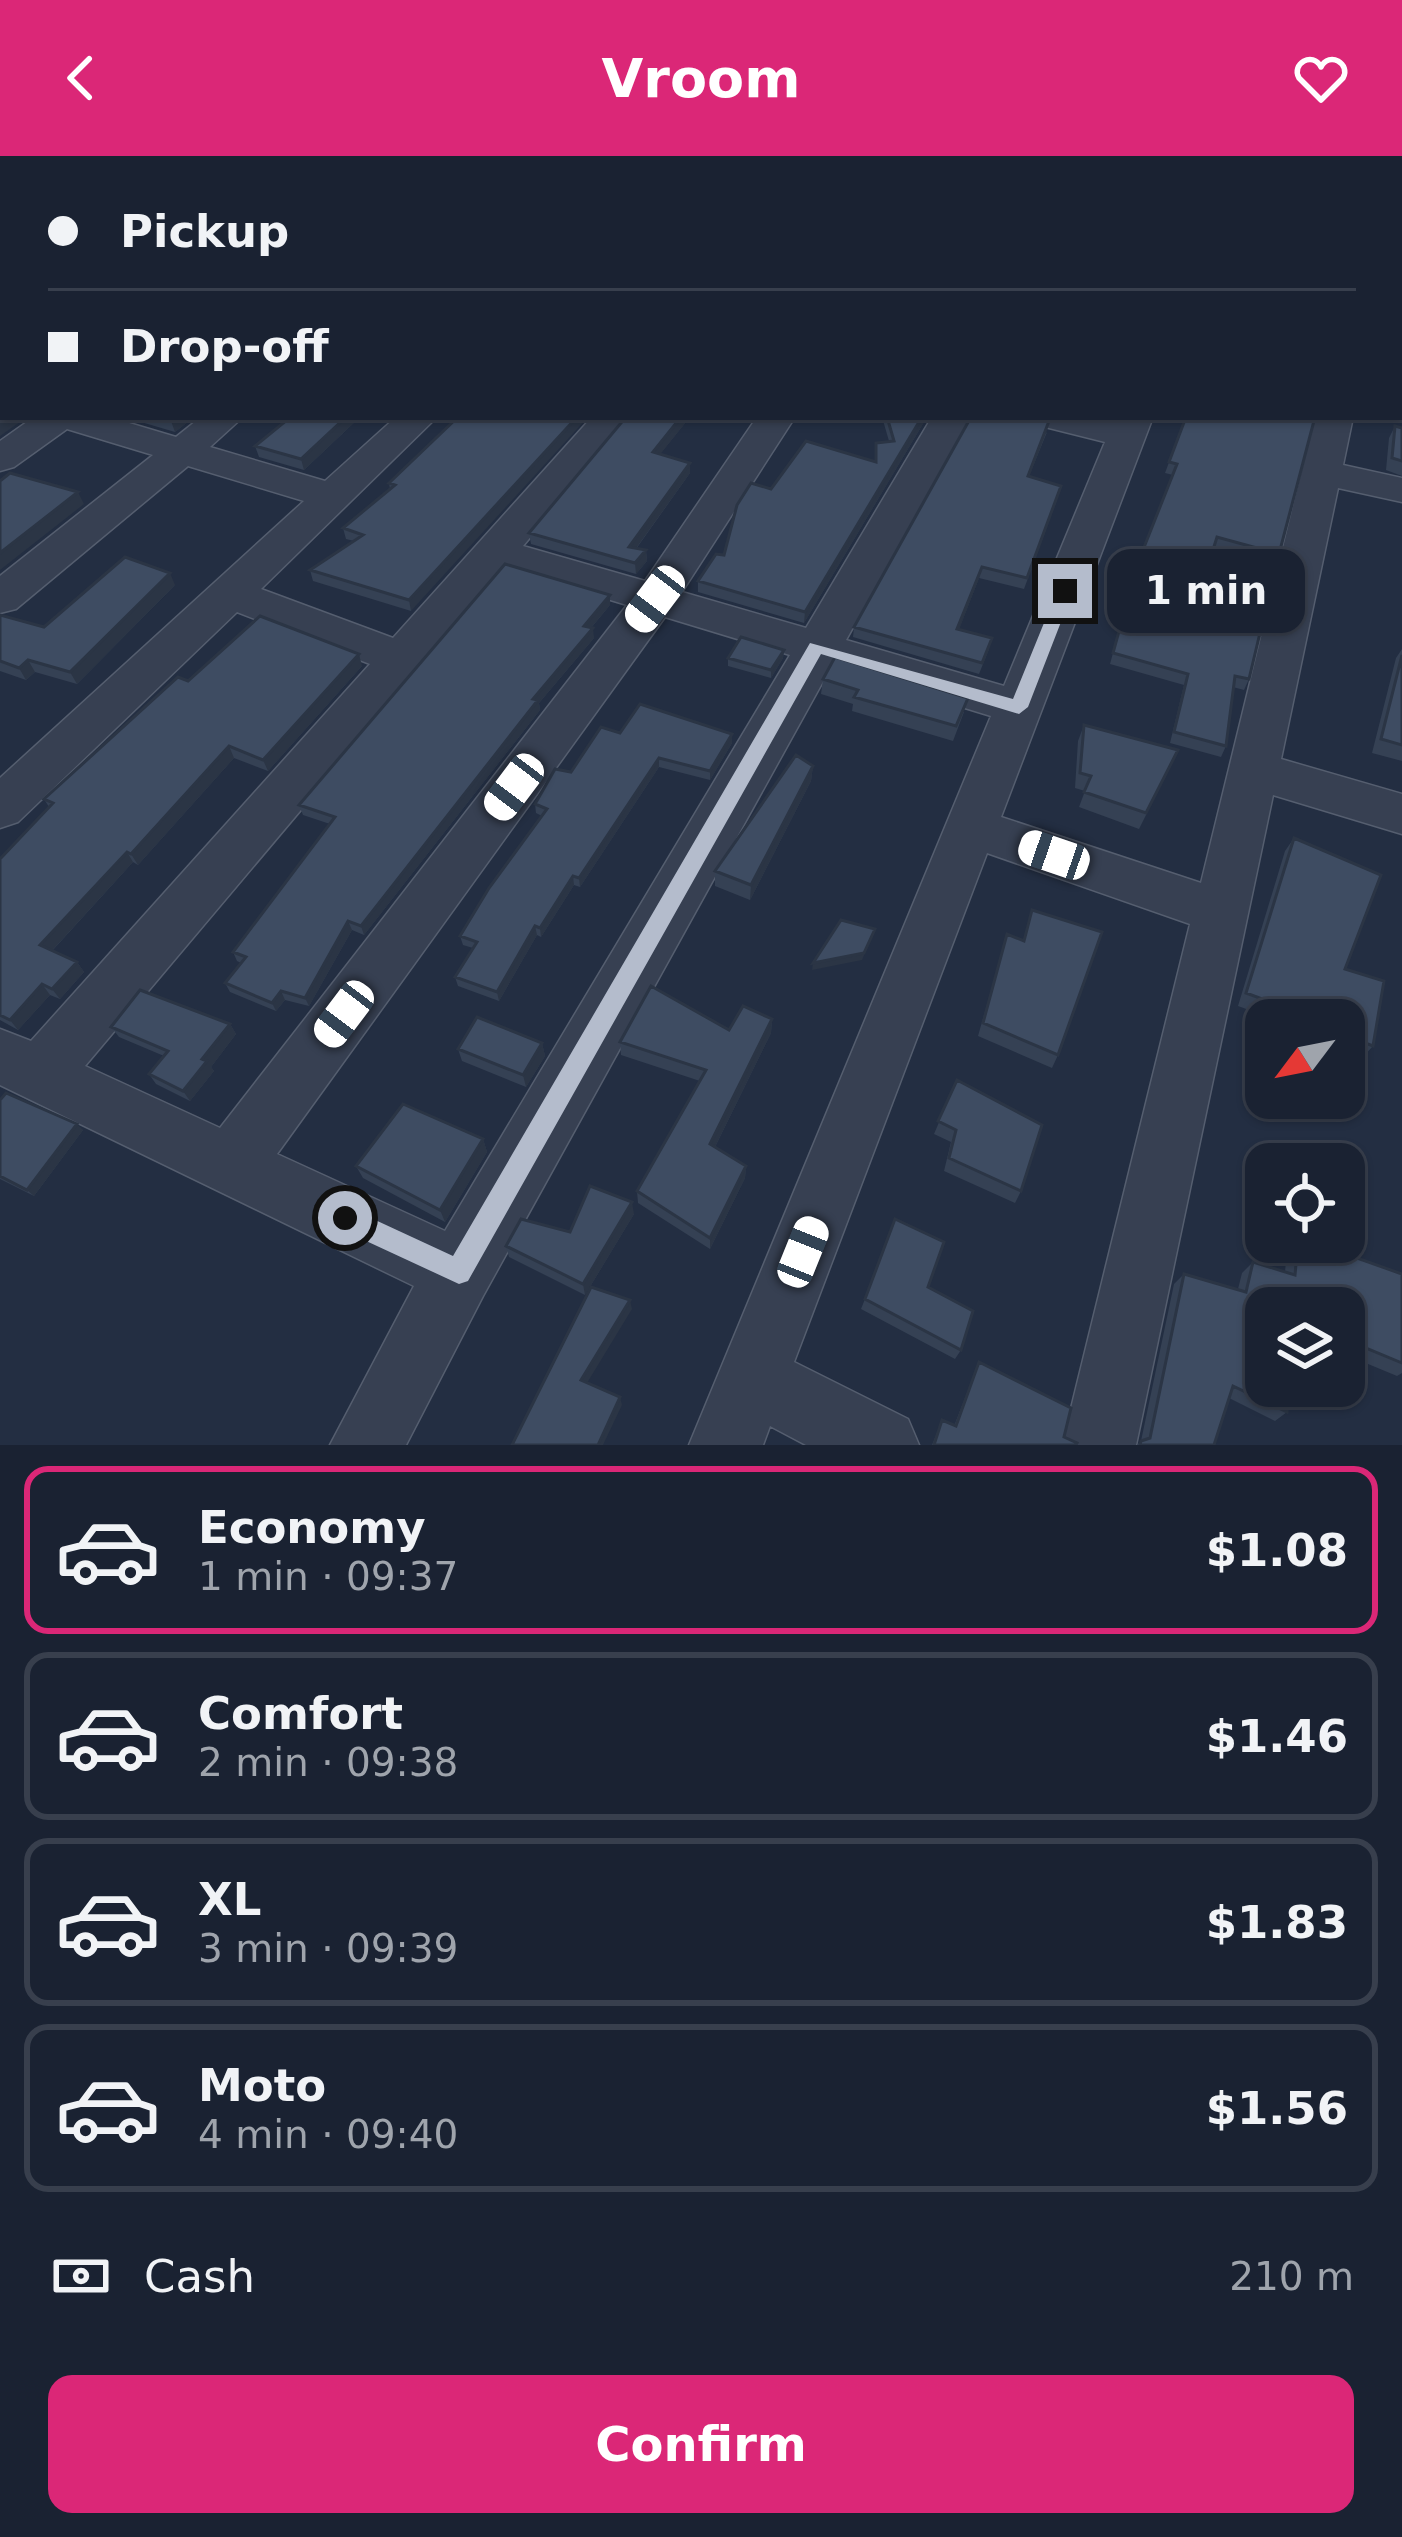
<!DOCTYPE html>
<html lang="en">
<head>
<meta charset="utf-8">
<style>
	:root { --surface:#1a2232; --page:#272f3e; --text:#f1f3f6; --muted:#9fa4ac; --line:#383f4d; --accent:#db2777 }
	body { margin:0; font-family:"DejaVu Sans",sans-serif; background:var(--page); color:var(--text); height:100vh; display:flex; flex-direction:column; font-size:45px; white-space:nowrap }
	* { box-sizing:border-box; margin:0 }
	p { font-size:39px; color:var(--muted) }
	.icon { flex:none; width:66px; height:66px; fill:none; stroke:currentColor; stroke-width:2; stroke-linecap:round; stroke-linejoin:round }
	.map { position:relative; height:1289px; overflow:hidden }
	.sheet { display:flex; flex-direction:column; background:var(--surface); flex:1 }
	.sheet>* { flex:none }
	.banner { position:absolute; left:0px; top:0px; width:1404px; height:264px; box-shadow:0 3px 9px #0004,0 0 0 3px var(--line); display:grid; align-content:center; height:264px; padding:0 48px; background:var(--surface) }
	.needle { width:78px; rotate:238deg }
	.tools { position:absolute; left:1245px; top:843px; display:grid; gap:24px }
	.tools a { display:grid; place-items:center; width:120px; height:120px; border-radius:24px; background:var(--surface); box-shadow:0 3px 9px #0004,0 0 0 3px var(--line); font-size:60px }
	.end { position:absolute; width:54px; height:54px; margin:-27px; border:15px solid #b4bccc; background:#111; box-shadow:0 0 0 6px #111 }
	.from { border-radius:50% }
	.bubble { position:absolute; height:84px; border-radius:24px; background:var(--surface); box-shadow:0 3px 9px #0004,0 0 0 3px var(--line); font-size:39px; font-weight:700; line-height:84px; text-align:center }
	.car { position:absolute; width:36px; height:72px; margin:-36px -18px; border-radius:15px; box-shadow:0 0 9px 3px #0007; background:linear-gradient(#fff 24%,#345 0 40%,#fff 0 76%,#345 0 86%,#fff 0) }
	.banner b { display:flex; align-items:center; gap:42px; height:114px; font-size:45px }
	.banner b+b { border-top:3px solid var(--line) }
	.banner i { width:30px; height:30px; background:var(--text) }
	ul { padding:21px 0 0; list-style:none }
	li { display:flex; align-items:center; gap:36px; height:168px; margin:0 24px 18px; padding:0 24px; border:6px solid var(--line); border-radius:24px }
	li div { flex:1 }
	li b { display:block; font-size:45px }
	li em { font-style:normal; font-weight:700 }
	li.on { border-color:var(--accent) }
	li>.icon { width:108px; height:108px; stroke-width:1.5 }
	.pay { display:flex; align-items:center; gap:30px; height:132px; padding:0 48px; font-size:45px }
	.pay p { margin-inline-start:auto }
	.primary-button { display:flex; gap:24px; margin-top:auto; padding:24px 48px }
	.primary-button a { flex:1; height:138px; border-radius:24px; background:var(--accent); color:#fff; font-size:48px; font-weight:700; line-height:138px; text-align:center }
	header { display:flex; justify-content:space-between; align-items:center; height:156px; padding:0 48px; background:var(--accent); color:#fff; font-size:54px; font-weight:700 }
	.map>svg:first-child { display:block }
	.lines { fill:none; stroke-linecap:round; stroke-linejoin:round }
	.street-casing { stroke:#555e6f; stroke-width:3 }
	.street { fill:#374052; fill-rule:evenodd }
	.wall { fill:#354154 }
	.shaded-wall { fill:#2b3545 }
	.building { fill:#3e4c62; stroke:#2b3545; stroke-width:3 }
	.route { fill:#b4bccc }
</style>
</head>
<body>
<header><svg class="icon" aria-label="back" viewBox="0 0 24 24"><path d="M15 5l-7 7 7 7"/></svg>Vroom<svg class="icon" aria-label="heart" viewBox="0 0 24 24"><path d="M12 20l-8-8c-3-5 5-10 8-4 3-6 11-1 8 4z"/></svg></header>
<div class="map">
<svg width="1402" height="1289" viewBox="0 0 1402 1289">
	<rect width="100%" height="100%" fill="#232e42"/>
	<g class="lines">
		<g class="street-casing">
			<path id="street" d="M3,88V108L0,109V89Z
				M1401,232H1402V254H1401Z
				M34,261H109L176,281L201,261H243L210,291L325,325L396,261H437L261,433L393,482L592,261H631L523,390L645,425L757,261H795L682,436L806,472L932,261H970L846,484L1004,530L1105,286L1037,269L1031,261L1113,265L1115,261H1153L1001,661L1201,727L1315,261H1353L1343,309L1402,322V346L1338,332L1281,603L1402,638V678L1273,639L1136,1289H1062L1190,768L987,697L794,1206L908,1263L919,1289H806L770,1270L763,1289H689L991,560L831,511L483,1140L406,1289H330L414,1130L0,929V873L31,885L370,508L237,456L18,666L0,672V622L304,345L188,310L16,453L0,457V420L153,299L67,273L14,311L0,315V285ZM505,412L627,449L220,972L85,910ZM665,461L790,499L445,1075L277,998Z"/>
		</g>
		<use href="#street" class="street"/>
	</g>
	<path class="wall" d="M124,261H194L175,276Z
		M280,261H360L304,314L259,301L255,290L284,267Z
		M458,261L411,455L313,425L310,414L354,385L346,383L343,372L390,333L389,327Z
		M626,261H690L660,298L690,317L636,393L646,394L647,405L636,418L531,388L529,377Z
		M882,261H927L804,467L698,436V425L724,399L771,333L875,306L876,287L889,285Z
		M1186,261L1279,398L1274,408L1214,392L1197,445L1249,523L1244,534L1233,531L1226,590L1221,601L1170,587L1184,529L1110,508L1134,420L1173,319L1165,317Z
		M1395,270L1402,272V320L1386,314L1389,282Z
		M1047,276L1029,320L1058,341L1024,433L979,422L959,473L989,493L979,518L853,481L854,471Z
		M175,429L77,528L35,516L26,524L0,515V459L44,471Z
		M610,449L591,472L594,482L539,547L540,554L364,779L352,774L309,850L285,844L276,855L230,836L225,827L241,807L237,805L233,796L330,668L303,659L299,649Z
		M1402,493V605L1372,597L1396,502Z
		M784,494L783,502L771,522L728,510V502Z
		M362,510L268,615L234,602L138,709L133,706L52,795L77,806L84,816L60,843L50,839L18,874L0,864V703L49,651L44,643L188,525Z
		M823,523L964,556L953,585L852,555L853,548L821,538Z
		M1084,569L1171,609L1139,673L1079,651L1085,635L1075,632L1078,585Z
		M620,577L732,587L710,624L659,611L580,731L574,729L541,781L537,779L499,845L458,830L455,821L473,792L463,789L460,780L542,660L536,657L535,648Z
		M813,610L811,625L750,744L715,730V715Z
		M1294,682L1345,813L1373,890L1362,902L1344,895V864H1276L1238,850L1285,695Z
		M1032,754L1058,899L1052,912L978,880L1007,778L1023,785Z
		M772,863L771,877L715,991L746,1010L745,1022L710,1093L638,1047L637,1035L700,925L621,899L620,886L729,874Z
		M230,868L236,878L211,911L214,915L190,945L156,928L149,918L164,900L119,881L111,871Z
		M542,887L545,900L526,931L462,905L458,893Z
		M957,924L1021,1035L1015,1047L944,1015L951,986L934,978Z
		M0,944L83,974L34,1040L0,1023Z
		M483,983L487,996L445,1066L363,1022L356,1010Z
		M634,1058L585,1139L509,1101L506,1090L570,1076Z
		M1294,1086H1312L1402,1118V1217L1397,1220L1344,1198V1152H1266L1287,1256L1275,1265L1229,1242L1214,1289H1137L1141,1285L1174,1128L1184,1118L1238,1133L1242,1117L1253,1106L1285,1116L1287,1093Z
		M928,1131L961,1194L955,1203L861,1153L865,1143Z
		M979,1206L1064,1281L1076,1289H932L942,1264L954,1270Z"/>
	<path class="shaded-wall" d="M6,261H27L0,280V265Z
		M177,261H194L175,276L171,265Z
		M346,261H360L304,314L301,303Z
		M577,261H588L411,455L409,444Z
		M681,261H690L654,306L653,296Z
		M922,261H927L804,467L805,456Z
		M690,307V317L629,402V391Z
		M78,336L84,348L0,414V397Z
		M646,394L647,405L636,418L635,407Z
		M982,411L979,422L955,484L957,473Z
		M170,417L175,429L77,528L70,516Z
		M610,439V449L585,479L584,470Z
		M593,472L594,482L539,547L540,554L364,779L361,770L533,543Z
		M784,494L783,502L771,522V514Z
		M359,498L362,510L268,615L263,604Z
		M28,504L35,516L26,524L19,512Z
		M732,578V587L710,624V615Z
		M229,590L234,602L138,709L131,698Z
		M659,602V611L580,731L579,722Z
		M813,610L811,625L750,744L751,729Z
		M127,696L133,706L47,800L40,789Z
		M573,720L574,729L541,781L540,772Z
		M348,765L352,774L309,850L305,842Z
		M535,770L537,779L499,845L497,836Z
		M875,773L862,804L812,814L813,807Z
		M77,806L84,816L60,843L52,833Z
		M42,828L50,839L18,874L10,864Z
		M281,835L285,844L276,855L272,847Z
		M772,863L771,877L710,1001V988Z
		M230,868L236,878L211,911L214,915L190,945L183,935L202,903Z
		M542,887L545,900L526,931L523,919Z
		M77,968L83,974L34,1040L27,1034Z
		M483,983L487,996L445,1066L440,1054Z
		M746,1010L745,1022L710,1093V1082Z
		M632,1046L634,1058L585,1139L583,1128Z
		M630,1144L632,1153L584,1232L581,1224Z
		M620,1241L622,1249L603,1289H598Z"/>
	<path class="building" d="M0,0H457L453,3H3Z
		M613,0H662L661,3H612Z
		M718,0H1402V24L1401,3H714Z
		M3,14V52L0,54V24H3Z
		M1401,26L1402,31L1401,78Z
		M1401,80L1402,96V182L1401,181Z
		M0,101L3,102V261H6L0,265V243L2,241L0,217L2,166H0Z
		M285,261H346L301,303L255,290L287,264Z
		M458,261H577L409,444L310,414L363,379L343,372L395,329L389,327Z
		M626,261H681L653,296L690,307L629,391L646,394L635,407L529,377Z
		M887,261H922L805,456L698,425L716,398L724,399L737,349L751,327L771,333L806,285L876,306V287L894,285Z
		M971,261H1036L1049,265L1028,320L1061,330L1027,422L982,411L957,473L992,482L982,507L854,471Z
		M1186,261H1315L1279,398L1217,381L1197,445L1264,460L1249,523L1235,520L1226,590L1174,576L1188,518L1113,497L1137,409L1177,308L1169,306Z
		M1395,270L1402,272V305L1392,302Z
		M10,317L78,336L0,397V325Z
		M125,401L170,417L70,516L28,504L19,512L0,505V459L44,471Z
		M505,408L610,439L584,470L593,472L533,543L538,544L361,770L348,765L305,842L281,835L272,847L225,827L246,801L233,796L335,661L299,649Z
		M260,460L359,498L263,604L229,590L131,698L127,696L40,789L77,806L52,833L42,828L10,864L0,859V703L53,647L44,643L178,521L188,525Z
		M741,481L784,494L771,514L728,502Z
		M1402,499V589L1381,583Z
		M835,501L968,542L956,570L854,541L858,534L823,523Z
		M640,548L732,578L710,615L659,602L579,722L573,720L540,772L535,770L497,836L455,821L477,786L460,780L489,732L547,653L535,648L555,613L571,616L601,571L620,577Z
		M1084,569L1178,594L1146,657L1084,636L1091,620L1080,617Z
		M796,599L813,610L751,729L715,715Z
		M1294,682L1381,719L1345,813L1384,825L1373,890L1344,879V864H1320L1246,837Z
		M1032,754L1102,776L1058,899L983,867L1007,778L1024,785Z
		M841,764L875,773L864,797L813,807Z
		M651,830L729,874L743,850L772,863L710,988L746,1010L710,1082L637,1035L706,914L620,886Z
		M140,834L230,868L202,903L207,905L183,935L149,918L168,895L111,871Z
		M477,861L542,887L523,919L458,893Z
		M957,924L1042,969L1021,1035L949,1002L956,974L938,965Z
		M6,937L77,968L27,1034L0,1020V944Z
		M403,948L483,983L440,1054L356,1010Z
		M590,1030L632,1046L583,1128L506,1090L521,1063L570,1076Z
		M895,1063L944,1086L928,1131L973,1155L961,1194L865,1143Z
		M1298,1086H1312L1402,1118V1207L1344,1183V1152H1266V1230H1289L1287,1256L1233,1230L1214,1289H1140L1141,1285L1150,1282L1184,1118L1246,1136L1253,1106L1295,1119Z
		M591,1131L630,1144L581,1224L620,1241L598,1289H512Z
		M979,1206L1071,1252L1064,1281L1077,1287L1076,1289H934L942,1264L956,1270Z"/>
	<path class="route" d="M1065,430L1073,435L1028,551L1019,558L821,498L468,1125L459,1128L336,1071L332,1062L336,1053L345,1050L453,1100L810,487L1013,543L1057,435Z"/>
</svg>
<div class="tools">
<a><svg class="needle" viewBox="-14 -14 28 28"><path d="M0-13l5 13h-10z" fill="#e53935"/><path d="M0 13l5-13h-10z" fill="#9fa4ac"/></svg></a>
<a><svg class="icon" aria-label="locate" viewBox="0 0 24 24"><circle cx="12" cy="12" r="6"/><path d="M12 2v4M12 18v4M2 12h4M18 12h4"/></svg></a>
<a><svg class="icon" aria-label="layers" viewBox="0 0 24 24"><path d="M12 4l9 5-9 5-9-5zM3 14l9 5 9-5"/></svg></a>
</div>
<i class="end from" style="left:345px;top:1062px"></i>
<i class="end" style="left:1065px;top:435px"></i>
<div class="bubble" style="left:1107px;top:393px;width:198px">1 min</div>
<i class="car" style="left:655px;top:443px;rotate:217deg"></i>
<i class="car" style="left:514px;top:631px;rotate:217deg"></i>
<i class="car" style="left:1054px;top:699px;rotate:289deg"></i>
<i class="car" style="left:344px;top:858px;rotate:217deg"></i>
<i class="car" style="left:803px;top:1096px;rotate:22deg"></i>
<div class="banner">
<b><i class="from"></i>Pickup</b>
<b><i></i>Drop-off</b>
</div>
</div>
<section class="sheet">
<ul>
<li class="on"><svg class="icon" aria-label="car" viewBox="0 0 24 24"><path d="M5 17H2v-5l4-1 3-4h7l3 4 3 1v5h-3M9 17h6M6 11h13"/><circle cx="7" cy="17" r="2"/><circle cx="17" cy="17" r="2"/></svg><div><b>Economy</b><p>1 min · 09:37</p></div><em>$1.08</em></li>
<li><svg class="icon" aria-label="car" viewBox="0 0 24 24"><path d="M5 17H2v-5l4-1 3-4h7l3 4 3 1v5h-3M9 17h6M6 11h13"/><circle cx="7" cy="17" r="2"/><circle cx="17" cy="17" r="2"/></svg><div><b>Comfort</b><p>2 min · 09:38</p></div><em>$1.46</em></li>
<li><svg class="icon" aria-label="car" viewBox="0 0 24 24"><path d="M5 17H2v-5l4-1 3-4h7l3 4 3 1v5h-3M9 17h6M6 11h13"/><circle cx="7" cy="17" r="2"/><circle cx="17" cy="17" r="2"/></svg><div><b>XL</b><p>3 min · 09:39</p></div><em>$1.83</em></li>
<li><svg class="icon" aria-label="car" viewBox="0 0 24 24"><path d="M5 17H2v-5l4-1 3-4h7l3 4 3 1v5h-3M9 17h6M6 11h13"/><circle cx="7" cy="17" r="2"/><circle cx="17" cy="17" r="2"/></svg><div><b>Moto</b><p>4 min · 09:40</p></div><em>$1.56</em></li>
</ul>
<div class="pay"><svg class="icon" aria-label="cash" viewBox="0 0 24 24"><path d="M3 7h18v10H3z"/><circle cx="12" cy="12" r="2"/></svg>Cash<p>210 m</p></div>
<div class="primary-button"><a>Confirm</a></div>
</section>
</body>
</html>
